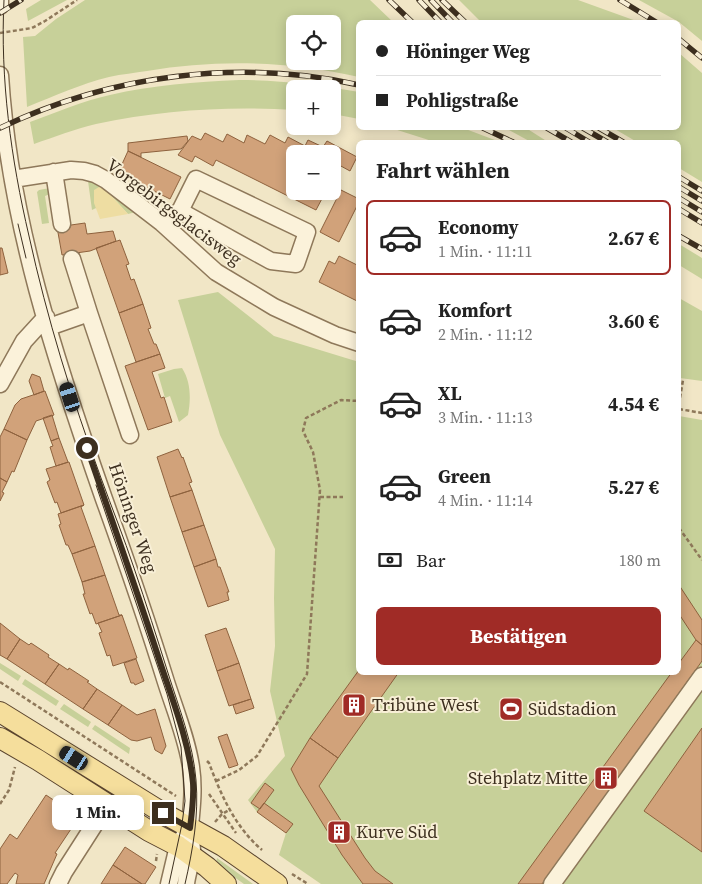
<!DOCTYPE html>
<html lang="de">
<head>
<meta charset="utf-8">
<style>
	:root { --surface:#fff; --page:#f6f6f6; --text:#222; --muted:#767676; --line:#e0e0e0; --accent:#a02b26 }
	body { margin:0; font-family:"Source Serif 4",serif; background:var(--page); color:var(--text); height:100vh; display:flex; flex-direction:column; font-size:19px; white-space:nowrap }
	* { box-sizing:border-box; margin:0 }
	p { font-size:16px; color:var(--muted) }
	.icon { flex:none; width:28px; height:28px; fill:none; stroke:currentColor; stroke-width:2; stroke-linecap:round; stroke-linejoin:round }
	.map { position:relative; flex:1; overflow:hidden }
	.drawer { position:absolute; left:356px; top:140px; width:325px; height:535px; display:flex; flex-direction:column; background:var(--surface); border-radius:8px; box-shadow:0 2px 12px #0003 }
	.drawer>* { flex:none }
	.top-card { position:absolute; left:356px; top:20px; width:325px; height:110px; border-radius:8px; box-shadow:0 2px 12px #0003; display:grid; align-content:center; height:110px; padding:0 20px; background:var(--surface) }
	.tools { position:absolute; left:286px; top:15px; display:grid; gap:10px }
	.tools a { display:grid; place-items:center; width:55px; height:55px; border-radius:8px; background:var(--surface); box-shadow:0 2px 12px #0003; font-size:25px }
	.end { position:absolute; width:22px; height:22px; margin:-11px; border:6px solid #3d2f1f; background:#fff; box-shadow:0 0 0 2px #fff }
	.from { border-radius:50% }
	.bubble { position:absolute; height:35px; border-radius:8px; background:var(--surface); box-shadow:0 2px 12px #0003; font-size:16px; font-weight:700; line-height:35px; text-align:center }
	.car { position:absolute; width:15px; height:30px; margin:-15px -8px; border-radius:6px; box-shadow:0 0 4px 1px #0007; background:linear-gradient(#222 24%,#8ab4d8 0 40%,#222 0 76%,#8ab4d8 0 86%,#222 0) }
	.top-card b { display:flex; align-items:center; gap:18px; height:48px; font-size:19px }
	.top-card b+b { border-top:1px solid var(--line) }
	.top-card i { width:12px; height:12px; background:var(--text) }
	ul { padding:0; list-style:none }
	li { display:flex; align-items:center; gap:15px; height:75px; margin:0 10px 8px; padding:0 10px; border:2px solid transparent; border-radius:8px }
	li div { flex:1 }
	li b { display:block; font-size:19px }
	li em { font-style:normal; font-weight:700 }
	li.selected { border-color:var(--accent) }
	li>.icon { width:45px; height:45px; stroke-width:1.5 }
	h2 { padding:0 20px; font-size:22px; line-height:60px }
	.pay { display:flex; align-items:center; gap:12px; height:55px; padding:0 20px; font-size:19px }
	.pay p { margin-inline-start:auto }
	.primary-button { display:flex; gap:10px; margin-top:auto; padding:10px 20px }
	.primary-button a { flex:1; height:58px; border-radius:8px; background:var(--accent); color:#fff; font-size:20px; font-weight:700; line-height:58px; text-align:center }
	.map>svg:first-child { display:block }
	.green { fill:#c7d099; fill-rule:evenodd }
	.sand { fill:#eedda2 }
	.building { fill:#d1a27a; stroke:#8e623e }
	.lines { fill:none; stroke-linecap:round; stroke-linejoin:round }
	.minor-casing { stroke:#8e785a; stroke-width:19 }
	.major-casing { stroke:#5b452e; stroke-width:22 }
	.path { stroke:#8e785a; stroke-width:2.5; stroke-dasharray:4 2.5; stroke-linecap:butt }
	.minor { stroke:#fbf2da; stroke-width:16 }
	.major { stroke:#f5de9c; stroke-width:20 }
	.tram { stroke:#3d2f1f; stroke-width:1 }
	.rail-casing { stroke:#3d2f1f; stroke-width:5.5 }
	.rail { stroke:#f8efd6; stroke-width:4; stroke-dasharray:11; stroke-linecap:butt }
	.route { stroke:#3d2f1f; stroke-width:6 }
	.labels { text-anchor:middle; stroke-width:4; stroke-linejoin:round; paint-order:stroke }
	.street-label { font-size:18px; fill:#3d2f1f; stroke:#f8efd6 }
	.poi-label { font-size:18px; fill:#3d2f1f; stroke:#f8efd6; text-anchor:start }
</style>
</head>
<body>
<div class="map">
<svg width="702" height="884" viewBox="0 0 702 884">
	<rect width="100%" height="100%" fill="#f1e6c6"/>
	<path class="green" d="M41,0H67L28,21L26,9Z
		M85,0H370L393,22H359V77C289,61 218,59 147,71C135,73 122,74 109,77C81,84 54,96 27,107L23,37L35,36L56,19ZM295,24H332V61H295Z
		M459,0H578L639,22H481Z
		M639,0H702V41L679,22Z
		M679,53L702,73V182L679,168V142H637L613,128H679Z
		M239,80C280,80 319,85 359,92V119L333,114L332,89H295V110C228,106 162,110 96,124C75,129 54,137 34,144L30,122C57,112 83,101 110,95C152,85 196,82 239,80Z
		M391,128H463L500,142H435Z
		M505,128H526L548,142H531Z
		M88,181H99L136,212L128,214L106,190H94L96,208L92,210Z
		M50,188V194L45,196L49,223L42,224L37,192L39,190Z
		M679,244L702,258V279L679,265Z
		M218,292L274,336L359,362V672H679V416L702,420V884H321L279,855L286,833L257,812L248,800L285,756L270,691L275,646L274,598L275,549L220,435L178,300Z
		M679,298L702,311V381L680,378L679,382Z
		M182,368C191,382 191,399 188,415L179,422L170,396L165,398L158,374L174,369Z
		M0,663L21,676L18,681L0,669Z
		M25,679L59,701L56,706L22,684Z
		M64,704L91,722L88,727L60,709Z
		M95,725L130,748L129,754L92,729Z
		M217,858L253,884H244L216,864Z"/>
	<path class="sand" d="M99,187H103L106,190L128,214L100,219L94,203V190Z"/>
	<path class="building" d="M205,133L223,142L227,134L244,143L247,135L265,144L270,135L285,143L288,137L305,146L308,140L323,147L327,141L357,157L350,171L339,165L332,178V154H295V191H326L316,210L216,160L213,166L195,156L192,162L178,155L192,136L201,140Z
		M187,136L188,141L181,149L141,153V157L128,151V143Z
		M128,151L181,177L170,199L118,173Z
		M341,190L359,199V202L339,242L320,232Z
		M85,223L87,234L113,231L116,241L90,251L62,255L57,227Z
		M120,240L129,264L126,265L131,280L134,279L143,304L119,313L96,248Z
		M0,248H2L8,273L0,275Z
		M339,256L359,266V302L319,282L329,261L335,264Z
		M143,304L151,328L148,329L154,344H156L160,354L136,362L119,313Z
		M160,354L165,368L152,372L161,398L164,397L172,422L148,430L125,366Z
		M32,374L40,377L44,391L34,395L29,381Z
		M45,391L54,415L36,421L27,440L4,429L15,405L21,399Z
		M52,415L59,438L51,441L43,418Z
		M4,429L27,440L14,472L12,471L7,482L0,478V437Z
		M59,438L68,462L56,466L50,447L53,446L51,441Z
		M178,449L182,458L183,457L192,482L189,483L192,490L170,497L157,457Z
		M69,462L84,505L61,513L57,502L55,503L47,482L50,480L46,469Z
		M0,478L7,482L2,492L4,493L0,501Z
		M192,490L204,525L182,532L170,497Z
		M84,505L81,507L95,546L72,554L68,545H66L59,525L61,524L58,514Z
		M204,525L216,559L194,567L182,532Z
		M95,546L105,575L82,582L72,554Z
		M216,559L218,567H220L229,592H227L229,600L208,607L194,567Z
		M105,575L119,615H122L96,624L92,613L90,614L83,594H85L82,582Z
		M679,585L702,620V645L696,640L679,614Z
		M122,615L137,658L113,666L110,655L107,656L99,633L102,632L98,623Z
		M0,623L20,639L7,659L0,655Z
		M226,628L239,663L217,671L205,635Z
		M20,639L29,645L31,643L49,655L48,657L59,664L45,684L7,659Z
		M696,640L702,645V661L542,884H518L672,672H679V663Z
		M136,659L144,681L135,685L134,683H131L124,663Z
		M239,663L251,699L229,706L217,671Z
		M59,664L68,670L69,668L89,681L87,682L97,689L83,709L45,684Z
		M359,670V672H399L338,758L310,738Z
		M97,689L122,705L108,725L83,709Z
		M251,699L254,708L236,714L233,705Z
		M122,705L137,715L155,709L166,746L162,754L155,750L151,737L137,741L131,740L108,725Z
		M702,728V852L644,811Z
		M227,734L238,765L229,768L218,737Z
		M310,738L338,758L319,786L365,858L375,871L393,884H363L342,855L299,785L291,769Z
		M265,783L274,790L260,809L251,803Z
		M46,795L79,817L55,853L57,854L44,884H16L18,875L15,873L7,884H0V849L10,834L17,839Z
		M264,803L293,824L286,833L257,812Z
		M125,847L156,867L145,884H142L113,865Z
		M113,865L142,884H101Z"/>
	<g class="lines">
		<g class="minor-casing">
			<path id="minor" d="M0,6V0
				M0,75C9,220 56,362 104,499C126,560 147,621 166,682C175,710 187,739 191,767C194,787 192,806 190,826C189,834 192,843 192,851C192,862 187,873 186,884
				M54,172L62,224
				M13,179L71,170L84,171L95,174L106,180L162,223L216,272L274,307L335,335L359,343
				M162,223L180,211L271,261L296,264L307,232L196,179L180,211
				M72,259L89,313L130,435
				M49,327L89,313
				M0,384L24,341L46,317
				M58,884L64,872L107,805
				M169,884L178,846L184,836
				M552,884L702,676"/>
		</g>
		<g class="major-casing">
			<path id="major" d="M0,712L163,813L223,846L277,884
				M0,738L38,760L149,831L178,846L207,867L226,884"/>
		</g>
		<path class="path" d="M0,33L32,28L45,21L77,0
			M679,404L683,380
			M679,409L702,413
			M320,497H343
			M679,528L702,560
			M0,682L176,796
			M207,761L209,763C221,795 235,827 262,850
			M216,781L239,770L257,756L307,674L320,490L313,452L303,431L306,418L341,400L359,401
			M209,794L236,833
			M0,804L9,790L15,767
			M215,822L222,814L229,810
			M156,861L157,854
			M292,874L308,884"/>
		<use href="#minor" class="minor"/>
		<use href="#major" class="major"/>
		<path class="tram" d="M4,0C0,79 11,159 29,236C47,318 72,399 101,478C112,508 124,538 134,568C146,603 157,638 168,673C179,708 193,743 196,780C199,815 193,849 185,884
			M18,224L26,258
			M96,485L167,694L181,747L185,801L182,824L169,884"/>
		<g class="rail-casing">
			<path id="rail" d="M389,0L412,22
				M419,0L440,22
				M431,0L452,22
				M442,0L465,22
				M620,0L656,22
				M0,13L21,0
				M679,39L702,58
				M0,128C110,75 239,58 359,85
				M483,128L513,142
				M547,128L571,142
				M566,128L589,142
				M583,128L607,142
				M599,128L623,142
				M679,177L702,191
				M679,187L702,201
				M679,198L702,212
				M679,209L702,223
				M679,236L702,249"/>
		</g>
		<use href="#rail" class="rail"/>
	</g>
	<g class="lines">
		<path class="route" d="M87,448C111,518 136,588 159,659C172,699 189,741 193,783C194,798 192,813 190,828L163,813"/>
	</g>
	<defs>
		<g id="building-square" transform="scale(1.25)"><rect x="-9" y="-9" width="18" height="18" rx="4" fill="#a02b26" stroke="#f8efd6"/><path d="M-4-6H4V6H1V3H-1V6H-4ZM-2.5-4.3h1.7v1.8h-1.7ZM.8-4.3h1.7v1.8H.8ZM-2.5-1h1.7V.8h-1.7ZM.8-1h1.7V.8H.8Z" fill="#fff"/></g>
		<g id="stadium-square" transform="scale(1.25)"><rect x="-9" y="-9" width="18" height="18" rx="4" fill="#a02b26" stroke="#f8efd6"/><path d="M0-5a6.5 5 0 1 0 0 10a6.5 5 0 1 0 0-10ZM-3.5-1.8h7v3.6h-7Z" fill="#fff"/></g>
	</defs>
	<g fill-rule="evenodd">
		<use href="#building-square" x="354" y="705"/>
		<use href="#stadium-square" x="511" y="709"/>
		<use href="#building-square" x="606" y="778"/>
		<use href="#building-square" x="339" y="832"/>
	</g>
	<g class="labels">
		<g class="street-label">
			<text transform="translate(174 212) rotate(37)" y="6">Vorgebirgsglacisweg</text>
			<text transform="translate(133 518) rotate(71)" y="6">Höninger Weg</text>
		</g>
		<g class="poi-label">
			<text x="372" y="711">Tribüne West</text>
			<text x="528" y="715">Südstadion</text>
			<text x="588" y="784" text-anchor="end">Stehplatz Mitte</text>
			<text x="356" y="838">Kurve Süd</text>
		</g>
	</g>
</svg>
<div class="tools">
<a><svg class="icon" aria-label="locate" viewBox="0 0 24 24"><circle cx="12" cy="12" r="6"/><path d="M12 2v4M12 18v4M2 12h4M18 12h4"/></svg></a>
<a>+</a>
<a>−</a>
</div>
<i class="end from" style="left:87px;top:448px"></i>
<i class="end" style="left:163px;top:813px"></i>
<div class="bubble" style="left:52px;top:795px;width:92px">1 Min.</div>
<i class="car" style="left:70px;top:397px;rotate:342deg"></i>
<i class="car" style="left:74px;top:758px;rotate:302deg"></i>
<div class="top-card">
<b><i class="from"></i>Höninger Weg</b>
<b><i></i>Pohligstraße</b>
</div>
<section class="drawer">
<h2>Fahrt wählen</h2>
<ul>
<li class="selected"><svg class="icon" aria-label="car" viewBox="0 0 24 24"><path d="M5 17H2v-5l4-1 3-4h7l3 4 3 1v5h-3M9 17h6M6 11h13"/><circle cx="7" cy="17" r="2"/><circle cx="17" cy="17" r="2"/></svg><div><b>Economy</b><p>1 Min. · 11:11</p></div><em>2.67 €</em></li>
<li><svg class="icon" aria-label="car" viewBox="0 0 24 24"><path d="M5 17H2v-5l4-1 3-4h7l3 4 3 1v5h-3M9 17h6M6 11h13"/><circle cx="7" cy="17" r="2"/><circle cx="17" cy="17" r="2"/></svg><div><b>Komfort</b><p>2 Min. · 11:12</p></div><em>3.60 €</em></li>
<li><svg class="icon" aria-label="car" viewBox="0 0 24 24"><path d="M5 17H2v-5l4-1 3-4h7l3 4 3 1v5h-3M9 17h6M6 11h13"/><circle cx="7" cy="17" r="2"/><circle cx="17" cy="17" r="2"/></svg><div><b>XL</b><p>3 Min. · 11:13</p></div><em>4.54 €</em></li>
<li><svg class="icon" aria-label="car" viewBox="0 0 24 24"><path d="M5 17H2v-5l4-1 3-4h7l3 4 3 1v5h-3M9 17h6M6 11h13"/><circle cx="7" cy="17" r="2"/><circle cx="17" cy="17" r="2"/></svg><div><b>Green</b><p>4 Min. · 11:14</p></div><em>5.27 €</em></li>
</ul>
<div class="pay"><svg class="icon" aria-label="cash" viewBox="0 0 24 24"><path d="M3 7h18v10H3z"/><circle cx="12" cy="12" r="2"/></svg>Bar<p>180 m</p></div>
<div class="primary-button"><a>Bestätigen</a></div>
</section>
</div>
</body>
</html>
